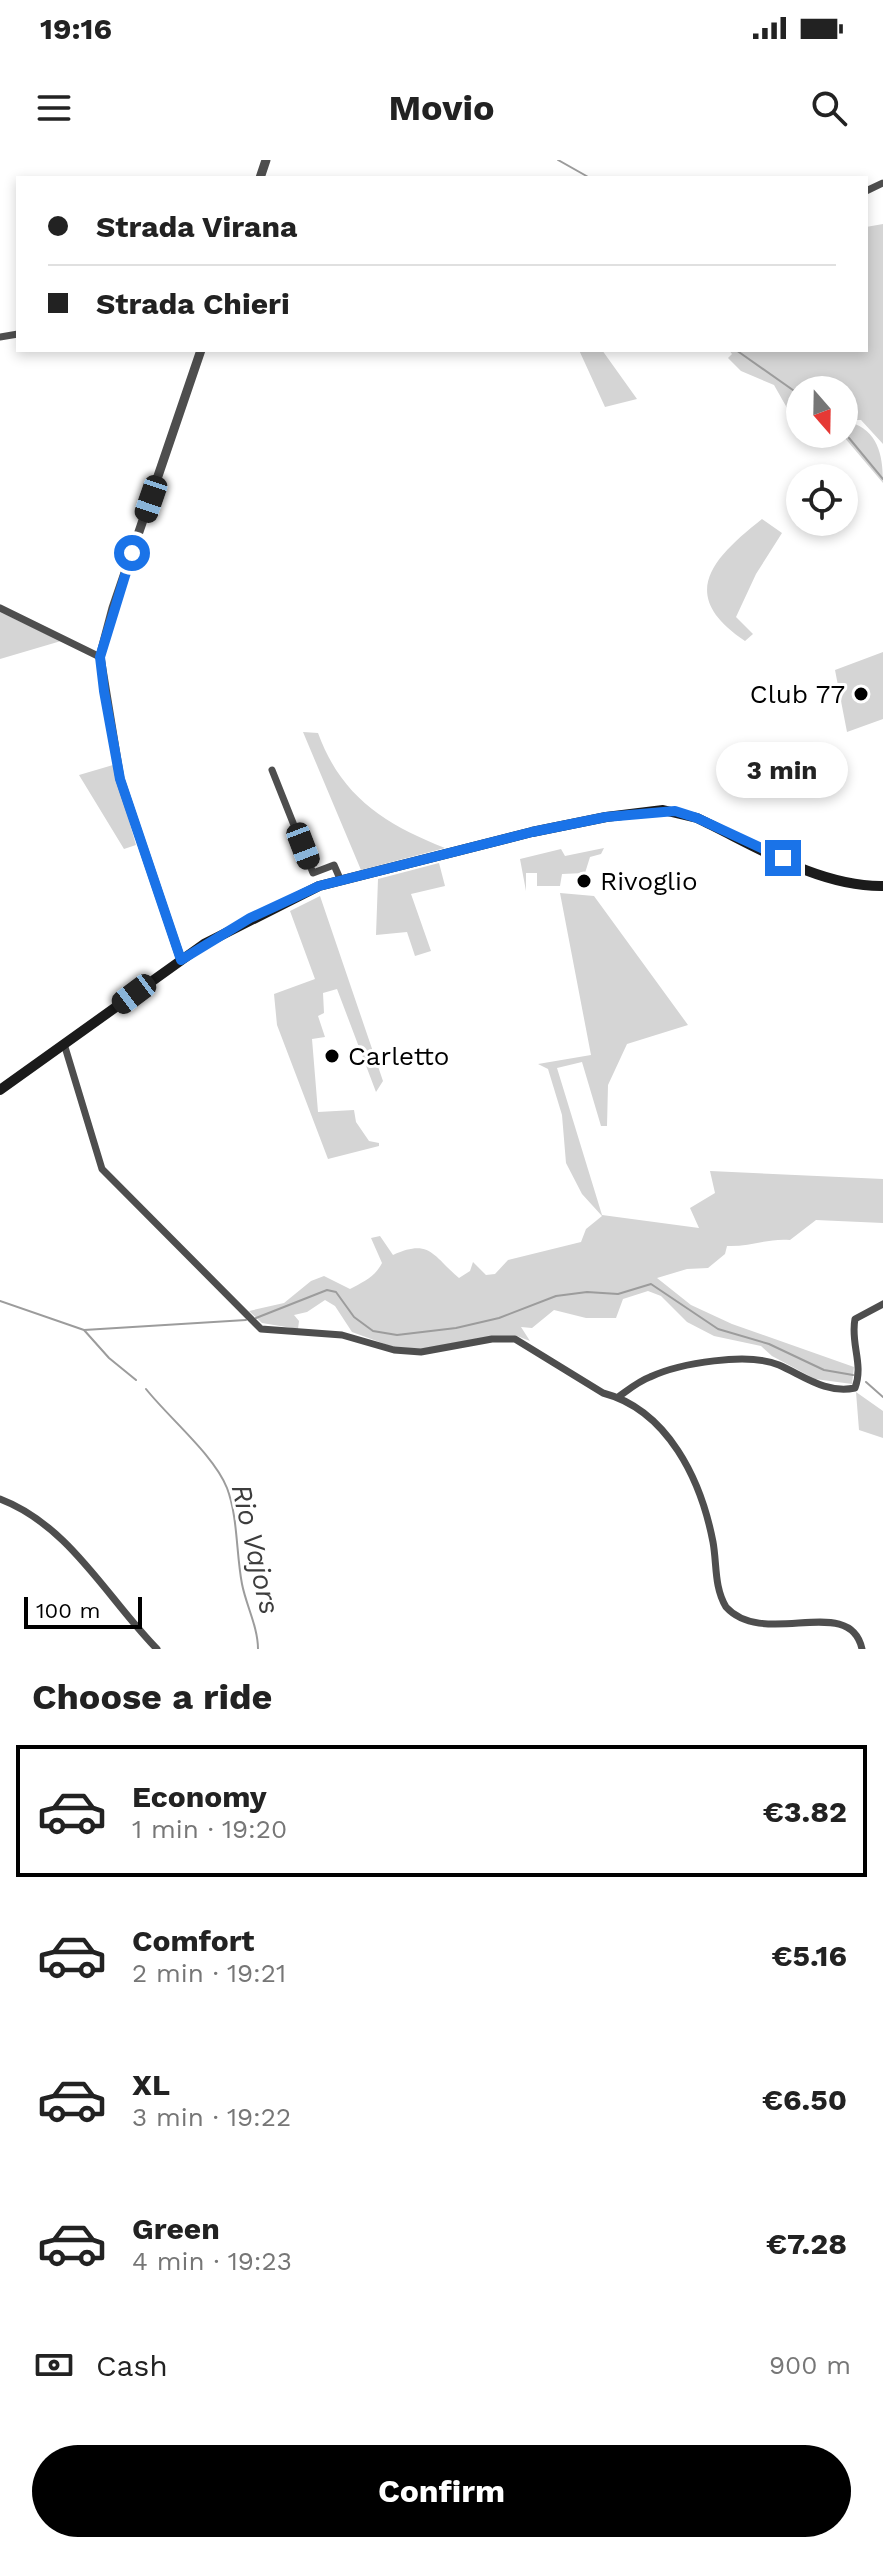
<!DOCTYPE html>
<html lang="en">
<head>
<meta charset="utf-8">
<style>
	:root { --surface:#fff; --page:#f6f6f6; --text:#222; --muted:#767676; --line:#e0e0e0; --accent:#000 }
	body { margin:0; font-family:"Work Sans",sans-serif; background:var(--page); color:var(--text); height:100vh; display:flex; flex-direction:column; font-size:30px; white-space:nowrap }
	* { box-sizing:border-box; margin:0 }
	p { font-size:26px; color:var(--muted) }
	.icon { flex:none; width:44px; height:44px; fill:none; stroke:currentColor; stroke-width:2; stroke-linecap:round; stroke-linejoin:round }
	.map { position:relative; height:1489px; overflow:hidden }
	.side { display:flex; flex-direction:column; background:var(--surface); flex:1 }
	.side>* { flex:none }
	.guide { position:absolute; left:16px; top:16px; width:852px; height:176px; border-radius:0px; box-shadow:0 4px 12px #0003; display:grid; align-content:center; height:176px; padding:0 32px; background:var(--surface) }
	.needle { width:52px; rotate:160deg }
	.fabs { position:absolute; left:786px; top:216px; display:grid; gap:16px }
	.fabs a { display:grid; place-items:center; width:72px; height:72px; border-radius:50%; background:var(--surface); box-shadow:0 4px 12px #0003; font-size:40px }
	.scale { position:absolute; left:24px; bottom:20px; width:118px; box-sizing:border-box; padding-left:8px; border:4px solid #000; border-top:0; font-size:22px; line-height:28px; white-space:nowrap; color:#000; -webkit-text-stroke:6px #fff; paint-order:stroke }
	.end { position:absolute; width:36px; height:36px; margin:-18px; border:10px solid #1a73e8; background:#fff; box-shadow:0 0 0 4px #fff }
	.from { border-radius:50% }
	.bubble { position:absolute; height:56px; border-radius:28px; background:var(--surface); box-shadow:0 4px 12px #0003; font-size:26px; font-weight:700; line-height:56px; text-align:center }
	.car { position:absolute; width:24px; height:48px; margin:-24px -12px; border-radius:10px; box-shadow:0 0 6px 2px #0007; background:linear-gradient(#222 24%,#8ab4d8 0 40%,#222 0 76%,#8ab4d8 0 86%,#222 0) }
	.guide b { display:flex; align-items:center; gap:28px; height:76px; font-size:30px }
	.guide b+b { border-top:2px solid var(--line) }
	.guide i { width:20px; height:20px; background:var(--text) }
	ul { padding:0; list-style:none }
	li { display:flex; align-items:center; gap:24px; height:132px; margin:0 16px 12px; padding:0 16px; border:4px solid transparent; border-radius:0px }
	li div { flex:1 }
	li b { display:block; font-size:30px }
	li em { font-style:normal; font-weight:700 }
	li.selected { border-color:var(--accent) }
	li>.icon { width:72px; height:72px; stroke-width:1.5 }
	h2 { padding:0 32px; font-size:36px; line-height:96px }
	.pay { display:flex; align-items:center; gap:20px; height:88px; padding:0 32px; font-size:30px }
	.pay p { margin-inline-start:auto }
	.button { display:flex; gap:16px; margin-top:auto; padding:16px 32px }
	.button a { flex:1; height:92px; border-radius:48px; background:var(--accent); color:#fff; font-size:32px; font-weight:700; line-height:92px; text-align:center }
	.status { display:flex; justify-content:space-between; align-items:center; height:56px; padding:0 40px; background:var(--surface); direction:ltr }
	.status svg { height:22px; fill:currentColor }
	header { display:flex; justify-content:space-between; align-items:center; height:104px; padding:0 32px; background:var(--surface); font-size:36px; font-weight:700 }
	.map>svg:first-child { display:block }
	.green { fill:#d5d5d5 }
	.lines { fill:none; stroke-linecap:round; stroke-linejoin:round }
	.stream { stroke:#9c9c9c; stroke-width:2 }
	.minor { stroke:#4e4e4e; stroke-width:7 }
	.tertiary { stroke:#4e4e4e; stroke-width:9 }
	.secondary { stroke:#1b1b1b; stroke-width:10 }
	.route { stroke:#1a73e8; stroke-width:10 }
	.poi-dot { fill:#000; stroke:#fff; stroke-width:3 }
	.labels { text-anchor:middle; stroke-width:6; stroke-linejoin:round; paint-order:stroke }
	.poi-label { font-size:26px; fill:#000; stroke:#fff; text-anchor:start }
	.water-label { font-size:28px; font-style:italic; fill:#3d3d3d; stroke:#fff }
</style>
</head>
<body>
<div class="status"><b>19:16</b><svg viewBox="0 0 49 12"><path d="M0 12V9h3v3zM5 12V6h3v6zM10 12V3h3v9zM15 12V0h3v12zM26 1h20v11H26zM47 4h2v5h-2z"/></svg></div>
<header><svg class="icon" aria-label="menu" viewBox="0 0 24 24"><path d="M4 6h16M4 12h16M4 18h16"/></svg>Movio<svg class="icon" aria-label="search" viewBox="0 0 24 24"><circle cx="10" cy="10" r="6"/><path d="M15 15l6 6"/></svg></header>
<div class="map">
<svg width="883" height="1489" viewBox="0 0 883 1489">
	<rect width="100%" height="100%" fill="#fff"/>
	<path class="green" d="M883,64V284L861,260H855L844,269V230H800V258L791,255L774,225L741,211L728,198L732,194L729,190H866V67Z
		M579,190H602L637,239L605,247Z
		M855,264C880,274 883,300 883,323L844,277Z
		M762,359L782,373L756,414L736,457L753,474L745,481C676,435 713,398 762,359Z
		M0,452L61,481L0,499Z
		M883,492V559L847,572L835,510Z
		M303,572L318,573C341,636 384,664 445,688L361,710Z
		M113,605L136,685L124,689L79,615Z
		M604,688L601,694L590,697L585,713L562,714L560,726H537V713H526V731L520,699L561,689L565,696Z
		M439,703L445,726L411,734L431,791L415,796L407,772L376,775L378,719Z
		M560,733L594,736L688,865L627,884L608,925L607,966H601L582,902L557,908L602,1055L699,1068L690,1048L715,1033L710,1011L883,1019V1063L816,1060L790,1080C768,1078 749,1087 727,1086L725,1094L708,1108L687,1109L657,1118L691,1145L732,1164L854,1207L852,1224L815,1219L772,1196L761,1186L714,1176L687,1162L661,1136L648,1131L623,1139L616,1158H586L554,1150L532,1168L521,1167L530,1181L517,1176H492L421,1189L393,1187L352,1172L335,1146L325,1140L307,1152L294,1155L299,1161L298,1169L262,1163L249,1151L284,1143L311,1121L324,1116L350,1129C363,1122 375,1117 382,1103L371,1078L380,1076L393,1095C430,1078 433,1096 459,1118L470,1111L473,1102L486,1115L495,1114L508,1100L581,1082L586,1069L602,1056L582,1034L566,1003L562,955L548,909L538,904L591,895Z
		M320,736L383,921L376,932L337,829L323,833L324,853L318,856L325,877L312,879L318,952L354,950L356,962L369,981L379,983V986L328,999L277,865L274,834L315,819L290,751Z
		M856,1232L883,1251V1278L859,1270Z"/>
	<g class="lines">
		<path class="stream" d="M558,0L590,18
			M736,190L800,235
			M849,278L883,319
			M0,1141L84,1170L109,1198L136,1220
			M256,1158L327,1130L336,1132L354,1157L373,1171L397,1175L456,1168L499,1158L556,1136L587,1132L618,1134L651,1124L718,1169L769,1184L824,1210L853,1215
			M84,1170L246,1160
			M866,1222L883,1237
			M146,1229C169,1258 214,1295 227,1328C238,1357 236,1393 242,1424C246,1445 258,1467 258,1489"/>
		<path class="minor" d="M866,31L883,23
			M0,177L18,174
			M0,448L100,497
			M272,610L313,713L334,705L341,721
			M65,887L102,1009L261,1169L342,1175L394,1190L421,1192L492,1179H515L603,1233C668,1250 701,1320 713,1382C717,1404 714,1427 726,1447C764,1489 850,1433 862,1489
			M618,1237C628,1230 639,1221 650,1217C680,1203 748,1192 779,1205C804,1216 826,1234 855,1228C864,1204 850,1183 855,1159L883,1144
			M0,1339C69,1365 107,1438 157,1489"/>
		<path class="tertiary" d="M260,18L266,0
			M181,800L120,619L100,497L113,448L201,190"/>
		<path class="secondary" d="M0,930L204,784L319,726L532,672L606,657L663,650L697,658C754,685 818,727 883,726"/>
	</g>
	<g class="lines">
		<path class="route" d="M132,393L100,497L104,531L120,619L181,800L250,758L319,726L532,672L606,657L675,651L697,658L783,698"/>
	</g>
	<g class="poi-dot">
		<circle cx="861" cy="534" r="8"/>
		<circle cx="584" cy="721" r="8"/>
		<circle cx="332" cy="896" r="8"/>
	</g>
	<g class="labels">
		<g class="poi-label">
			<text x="845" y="543" text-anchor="end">Club 77</text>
			<text x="600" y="730">Rivoglio</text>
			<text x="348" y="905">Carletto</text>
		</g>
		<g class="water-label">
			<text transform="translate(256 1389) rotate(77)" y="10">Rio Vajors</text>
		</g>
	</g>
</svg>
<div class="fabs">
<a><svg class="needle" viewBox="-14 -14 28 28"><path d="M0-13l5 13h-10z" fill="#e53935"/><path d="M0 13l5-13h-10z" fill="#767676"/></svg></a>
<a><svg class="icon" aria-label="locate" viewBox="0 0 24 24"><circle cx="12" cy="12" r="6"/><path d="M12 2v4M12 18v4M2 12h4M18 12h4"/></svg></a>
</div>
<div class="scale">100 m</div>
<i class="end from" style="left:132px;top:393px"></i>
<i class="end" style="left:783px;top:698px"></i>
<div class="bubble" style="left:716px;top:582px;width:132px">3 min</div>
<i class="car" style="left:151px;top:339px;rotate:199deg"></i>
<i class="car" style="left:303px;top:686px;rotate:159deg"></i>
<i class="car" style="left:134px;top:834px;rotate:233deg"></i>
<div class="guide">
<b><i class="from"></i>Strada Virana</b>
<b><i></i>Strada Chieri</b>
</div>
</div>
<section class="side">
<h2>Choose a ride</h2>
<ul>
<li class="selected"><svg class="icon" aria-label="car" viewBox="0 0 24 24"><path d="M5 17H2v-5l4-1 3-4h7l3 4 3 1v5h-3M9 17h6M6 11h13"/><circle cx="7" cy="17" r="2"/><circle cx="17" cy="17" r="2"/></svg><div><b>Economy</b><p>1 min · 19:20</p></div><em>€3.82</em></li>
<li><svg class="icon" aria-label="car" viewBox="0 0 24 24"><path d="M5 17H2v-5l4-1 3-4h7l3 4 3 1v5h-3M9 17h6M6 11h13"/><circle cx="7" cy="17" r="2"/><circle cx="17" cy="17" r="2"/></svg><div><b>Comfort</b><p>2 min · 19:21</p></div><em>€5.16</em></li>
<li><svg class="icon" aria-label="car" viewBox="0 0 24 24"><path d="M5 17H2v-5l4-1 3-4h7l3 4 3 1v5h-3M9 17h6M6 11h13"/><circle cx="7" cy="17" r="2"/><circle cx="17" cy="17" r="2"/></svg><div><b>XL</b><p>3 min · 19:22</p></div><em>€6.50</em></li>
<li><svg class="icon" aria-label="car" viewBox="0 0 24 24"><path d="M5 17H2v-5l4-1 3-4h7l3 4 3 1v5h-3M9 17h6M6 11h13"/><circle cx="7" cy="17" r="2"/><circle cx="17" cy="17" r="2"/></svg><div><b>Green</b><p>4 min · 19:23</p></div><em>€7.28</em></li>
</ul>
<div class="pay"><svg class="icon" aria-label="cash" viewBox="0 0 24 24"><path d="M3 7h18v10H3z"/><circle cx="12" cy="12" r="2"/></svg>Cash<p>900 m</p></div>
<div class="button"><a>Confirm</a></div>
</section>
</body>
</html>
